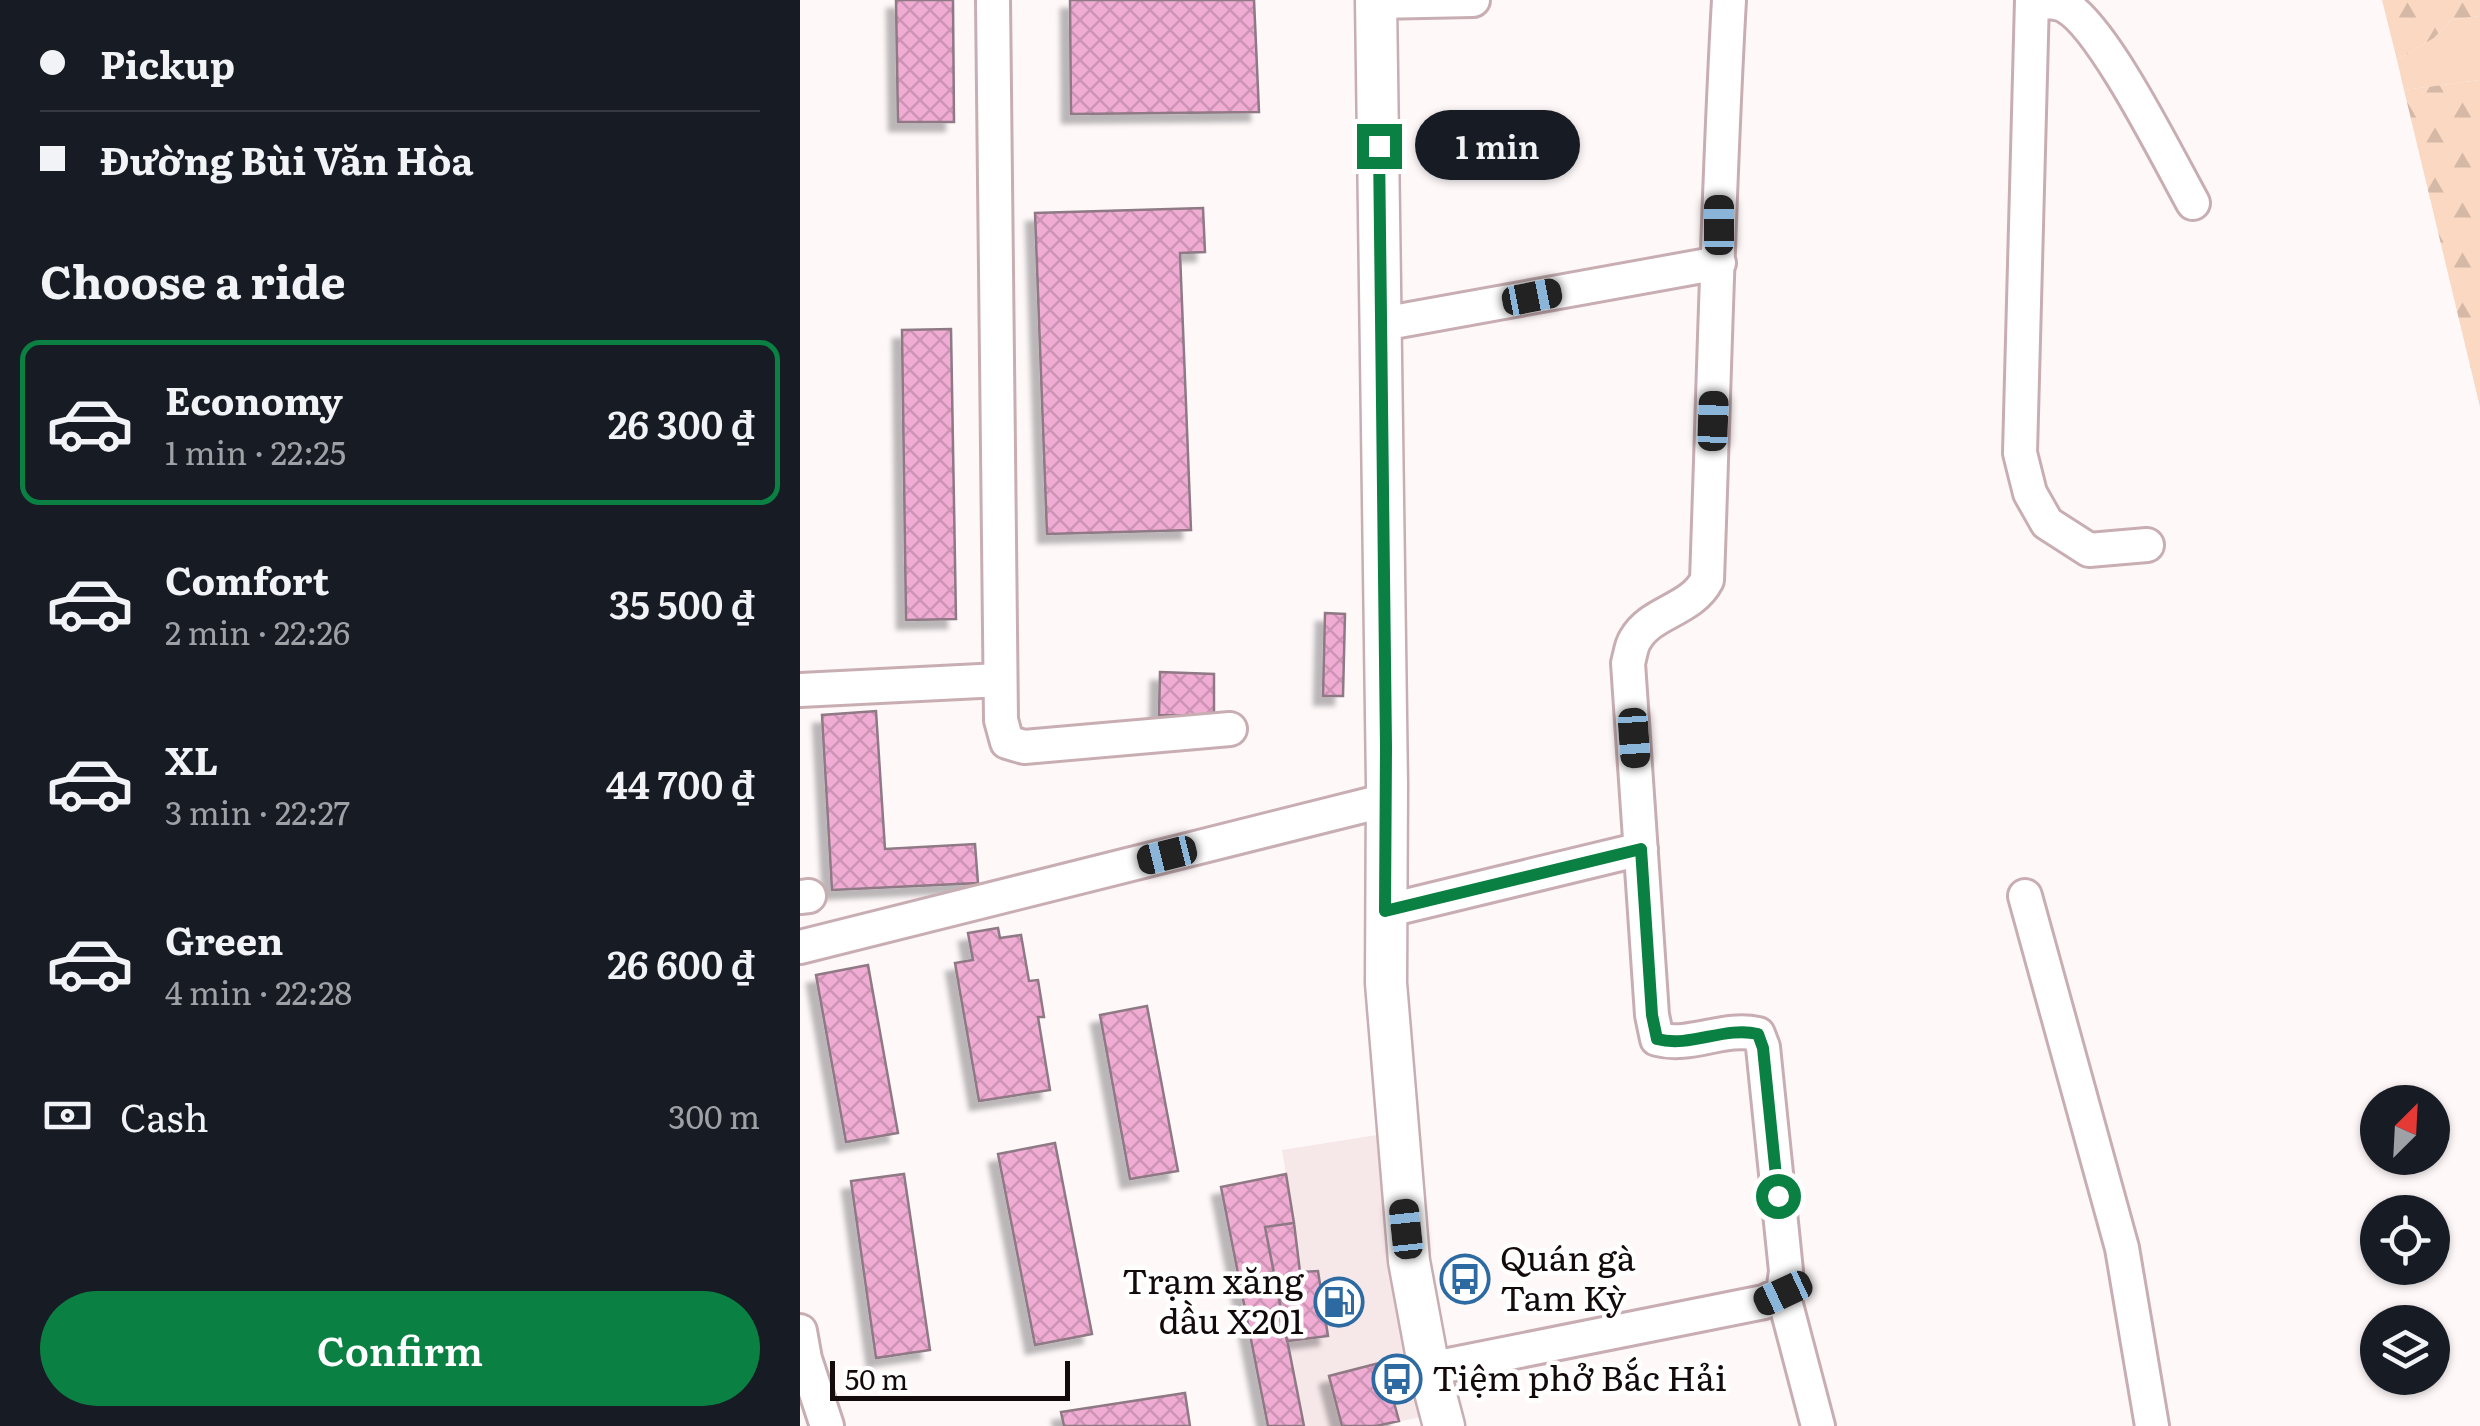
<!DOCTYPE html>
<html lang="en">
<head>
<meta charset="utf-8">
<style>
	:root { --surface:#171b24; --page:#20242c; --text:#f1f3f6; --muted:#9ea1a6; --line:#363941; --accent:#0b8043 }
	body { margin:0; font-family:Literata,serif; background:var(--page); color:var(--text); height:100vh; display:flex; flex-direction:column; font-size:38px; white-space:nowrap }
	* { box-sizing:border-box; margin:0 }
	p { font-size:32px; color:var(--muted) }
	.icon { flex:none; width:55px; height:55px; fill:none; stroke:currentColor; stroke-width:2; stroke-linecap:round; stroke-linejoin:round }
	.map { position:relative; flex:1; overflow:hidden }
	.drawer { display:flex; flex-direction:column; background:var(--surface); width:800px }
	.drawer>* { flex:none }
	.hud { display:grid; align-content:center; height:220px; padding:0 40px; background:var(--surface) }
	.needle { width:65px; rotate:24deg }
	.controls { position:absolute; left:1560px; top:1085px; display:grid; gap:20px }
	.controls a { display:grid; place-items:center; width:90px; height:90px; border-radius:50%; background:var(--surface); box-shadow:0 2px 8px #0004; font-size:50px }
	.scale { position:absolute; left:30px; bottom:25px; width:240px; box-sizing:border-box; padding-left:10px; border:5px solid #130a0c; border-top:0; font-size:28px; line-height:35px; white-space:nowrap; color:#130a0c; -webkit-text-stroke:8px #fff; paint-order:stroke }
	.end { position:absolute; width:45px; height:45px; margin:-22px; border:12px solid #0b8043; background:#fff; box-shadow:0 0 0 5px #fff }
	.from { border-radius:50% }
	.bubble { position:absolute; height:70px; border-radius:35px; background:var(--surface); box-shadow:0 2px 8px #0004; font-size:32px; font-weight:600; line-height:70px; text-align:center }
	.car { position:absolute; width:30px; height:60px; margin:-30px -15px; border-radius:12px; box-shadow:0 0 8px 2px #0007; background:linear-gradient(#222 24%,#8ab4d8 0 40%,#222 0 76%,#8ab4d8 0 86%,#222 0) }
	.hud b { display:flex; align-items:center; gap:35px; height:95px; font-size:38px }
	.hud b+b { border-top:2px solid var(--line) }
	.hud i { width:25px; height:25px; background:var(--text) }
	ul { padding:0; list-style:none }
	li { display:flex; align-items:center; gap:30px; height:165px; margin:0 20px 15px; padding:0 20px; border:5px solid transparent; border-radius:20px }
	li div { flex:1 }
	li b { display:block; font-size:38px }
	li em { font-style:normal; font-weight:600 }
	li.active { border-color:var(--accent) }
	li>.icon { width:90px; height:90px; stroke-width:1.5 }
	h2 { padding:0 40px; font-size:45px; line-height:120px }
	.pay { display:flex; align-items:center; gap:25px; height:110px; padding:0 40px; font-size:38px }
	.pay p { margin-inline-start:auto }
	.action { display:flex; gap:20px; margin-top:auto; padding:20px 40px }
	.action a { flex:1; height:115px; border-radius:60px; background:var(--accent); color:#fff; font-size:40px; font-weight:600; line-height:115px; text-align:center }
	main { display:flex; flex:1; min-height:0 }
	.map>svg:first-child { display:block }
	.built { fill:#f6e7e9 }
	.grass { fill:#fad8c1 }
	.forest { fill:url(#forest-firs) }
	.building { fill:url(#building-cross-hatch); stroke:#8e7984; stroke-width:2.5; filter:url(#shadow) }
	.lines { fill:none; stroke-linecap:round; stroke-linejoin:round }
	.minor-casing { stroke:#c8aeb2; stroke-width:38 }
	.major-casing { stroke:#c8aeb2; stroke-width:45 }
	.minor { stroke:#fff; stroke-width:32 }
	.major { stroke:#fff; stroke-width:40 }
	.route { stroke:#0b8043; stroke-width:12 }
	.labels { text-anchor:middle; stroke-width:9; stroke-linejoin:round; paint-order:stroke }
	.poi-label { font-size:35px; fill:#130a0c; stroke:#fff; text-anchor:start }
</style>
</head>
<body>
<main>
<section class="drawer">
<div class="hud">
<b><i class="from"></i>Pickup</b>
<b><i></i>Đường Bùi Văn Hòa</b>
</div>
<h2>Choose a ride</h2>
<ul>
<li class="active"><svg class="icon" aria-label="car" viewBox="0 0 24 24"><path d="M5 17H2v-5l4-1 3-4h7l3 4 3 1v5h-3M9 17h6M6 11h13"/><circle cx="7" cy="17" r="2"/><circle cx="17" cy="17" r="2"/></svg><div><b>Economy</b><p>1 min · 22:25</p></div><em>26 300 ₫</em></li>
<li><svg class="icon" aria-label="car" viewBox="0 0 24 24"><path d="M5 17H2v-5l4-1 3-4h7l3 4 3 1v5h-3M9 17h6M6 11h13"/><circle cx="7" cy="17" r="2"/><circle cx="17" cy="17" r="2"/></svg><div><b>Comfort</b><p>2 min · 22:26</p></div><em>35 500 ₫</em></li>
<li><svg class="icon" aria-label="car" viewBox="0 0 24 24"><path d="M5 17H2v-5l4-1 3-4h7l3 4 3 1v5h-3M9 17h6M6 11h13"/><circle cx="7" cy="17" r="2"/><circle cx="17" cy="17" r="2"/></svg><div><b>XL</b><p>3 min · 22:27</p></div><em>44 700 ₫</em></li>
<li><svg class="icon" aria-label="car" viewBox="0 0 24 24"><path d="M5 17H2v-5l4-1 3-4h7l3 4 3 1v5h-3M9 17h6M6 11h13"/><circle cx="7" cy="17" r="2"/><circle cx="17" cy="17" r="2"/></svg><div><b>Green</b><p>4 min · 22:28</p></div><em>26 600 ₫</em></li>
</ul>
<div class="pay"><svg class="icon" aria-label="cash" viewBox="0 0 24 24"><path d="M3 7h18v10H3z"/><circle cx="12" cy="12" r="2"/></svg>Cash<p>300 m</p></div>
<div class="action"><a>Confirm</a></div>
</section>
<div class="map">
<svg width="1680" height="1426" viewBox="0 0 1680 1426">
	<defs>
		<pattern id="forest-firs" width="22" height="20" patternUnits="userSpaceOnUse" patternTransform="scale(2.5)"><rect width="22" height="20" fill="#fad8c1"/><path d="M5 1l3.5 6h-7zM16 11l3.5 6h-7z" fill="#d5b8a5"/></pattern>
		<pattern id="building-cross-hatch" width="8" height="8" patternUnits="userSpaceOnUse" patternTransform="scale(2.5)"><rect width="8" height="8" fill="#f0acd3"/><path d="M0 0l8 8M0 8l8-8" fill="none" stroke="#cd93b4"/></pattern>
		<filter id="shadow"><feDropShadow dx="-9" dy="9" stdDeviation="2.5" flood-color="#0004"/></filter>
	</defs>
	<rect width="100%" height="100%" fill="#fef8f9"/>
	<path class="built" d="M577,1135L591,1263L622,1417L576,1426H504L465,1227L494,1222L482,1150Z"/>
	<path class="grass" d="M1680,16V80L1604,90L1597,60L1634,38L1651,20Z"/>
	<path class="forest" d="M1582,0H1680V16L1651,20L1634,38L1597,60Z
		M1680,80V407L1604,90Z"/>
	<path class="building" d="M96,0H153L154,122H98Z
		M270,0H454L459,112L271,114Z
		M403,208L405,252L380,253L391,530L247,534L235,213Z
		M151,329L156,619L106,620L102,330Z
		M525,613L545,614L543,696H523Z
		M360,672L414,674V716L359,715Z
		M76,711L85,849L175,844L178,883L32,890L22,715Z
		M198,928L200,938L221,935L229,981L238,980L244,1017H238L250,1090L179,1101L155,963L173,960L168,933Z
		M68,965L98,1133L46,1142L16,975Z
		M347,1006L378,1171L330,1179L300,1015Z
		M255,1143L292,1334L235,1345L198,1154Z
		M104,1174L130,1350L76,1358L51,1181Z
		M486,1174L494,1223L465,1227L504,1426H468L421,1187Z
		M494,1223L500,1272L518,1271L528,1336L487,1341L465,1227Z
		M583,1362L599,1421L576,1426H542L529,1376Z
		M385,1393L390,1426H264L261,1412Z"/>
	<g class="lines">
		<g class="minor-casing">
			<path id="minor" d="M193,0L201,720L207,742L224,747L430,729
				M1232,0L1220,453L1230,493L1247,523L1289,550L1347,545
				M576,2L673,0
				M1234,2C1244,2 1256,1 1265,6C1303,26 1369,160 1393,203
				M582,324L919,263
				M0,690L200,680
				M1225,896L1322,1248L1352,1426
				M0,897L9,896
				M585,911L841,849
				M0,947L587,800
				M983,1293L1018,1426
				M0,1331L5,1359L27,1426
				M629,1369L964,1302L983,1293L986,1271L963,1047L958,1034C924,1026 891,1048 857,1039L852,1015L828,663C830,657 831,646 835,640C851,611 891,611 907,580C914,386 918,193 929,0"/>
		</g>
		<g class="major-casing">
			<path id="major" d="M576,0L587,785L586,983L609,1261L629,1369L644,1426"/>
		</g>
		<use href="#minor" class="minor"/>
		<use href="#major" class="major"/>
	</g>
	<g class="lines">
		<path class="route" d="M579,146L586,747L585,911L841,849L852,1015L857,1039C891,1048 924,1026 958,1034L963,1048L978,1196"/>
	</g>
	<defs>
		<g id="bus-ring" transform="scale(2.5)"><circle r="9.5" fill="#fff" stroke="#2d6aa1" stroke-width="1.5"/><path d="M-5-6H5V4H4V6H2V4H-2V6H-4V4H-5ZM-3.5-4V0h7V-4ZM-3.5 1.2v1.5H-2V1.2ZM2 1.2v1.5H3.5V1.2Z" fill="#2d6aa1"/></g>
		<g id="fuel-ring" transform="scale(2.5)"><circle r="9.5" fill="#fff" stroke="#2d6aa1" stroke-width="1.5"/><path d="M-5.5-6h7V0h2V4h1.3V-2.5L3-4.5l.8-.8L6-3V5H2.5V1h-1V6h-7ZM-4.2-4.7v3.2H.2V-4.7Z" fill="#2d6aa1"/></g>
	</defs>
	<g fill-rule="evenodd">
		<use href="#bus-ring" x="665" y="1279"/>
		<use href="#fuel-ring" x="539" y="1302"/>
		<use href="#bus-ring" x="597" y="1379"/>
	</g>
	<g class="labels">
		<g class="poi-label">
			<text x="700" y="1271">Quán gà<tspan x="700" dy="40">Tam Kỳ</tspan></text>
			<text x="504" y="1294" text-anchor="end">Trạm xăng<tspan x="504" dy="40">dầu X201</tspan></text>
			<text x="632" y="1391">Tiệm phở Bắc Hải</text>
		</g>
	</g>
</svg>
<div class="controls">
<a><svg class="needle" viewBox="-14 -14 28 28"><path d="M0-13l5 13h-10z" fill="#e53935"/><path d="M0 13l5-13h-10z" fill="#9ea1a6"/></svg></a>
<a><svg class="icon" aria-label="locate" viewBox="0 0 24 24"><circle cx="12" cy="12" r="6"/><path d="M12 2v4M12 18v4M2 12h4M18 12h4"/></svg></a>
<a><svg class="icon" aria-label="layers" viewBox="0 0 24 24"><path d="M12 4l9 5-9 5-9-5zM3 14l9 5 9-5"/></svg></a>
</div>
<div class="scale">50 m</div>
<i class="end from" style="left:978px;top:1196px"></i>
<i class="end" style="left:579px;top:146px"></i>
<div class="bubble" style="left:615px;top:110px;width:165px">1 min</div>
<i class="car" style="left:919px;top:225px;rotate:0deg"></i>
<i class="car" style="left:732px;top:297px;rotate:79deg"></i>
<i class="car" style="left:913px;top:421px;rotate:2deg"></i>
<i class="car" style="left:834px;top:738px;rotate:176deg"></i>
<i class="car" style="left:367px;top:855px;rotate:256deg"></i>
<i class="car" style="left:606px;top:1229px;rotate:354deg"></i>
<i class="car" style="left:983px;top:1293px;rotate:245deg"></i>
</div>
</main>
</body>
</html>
